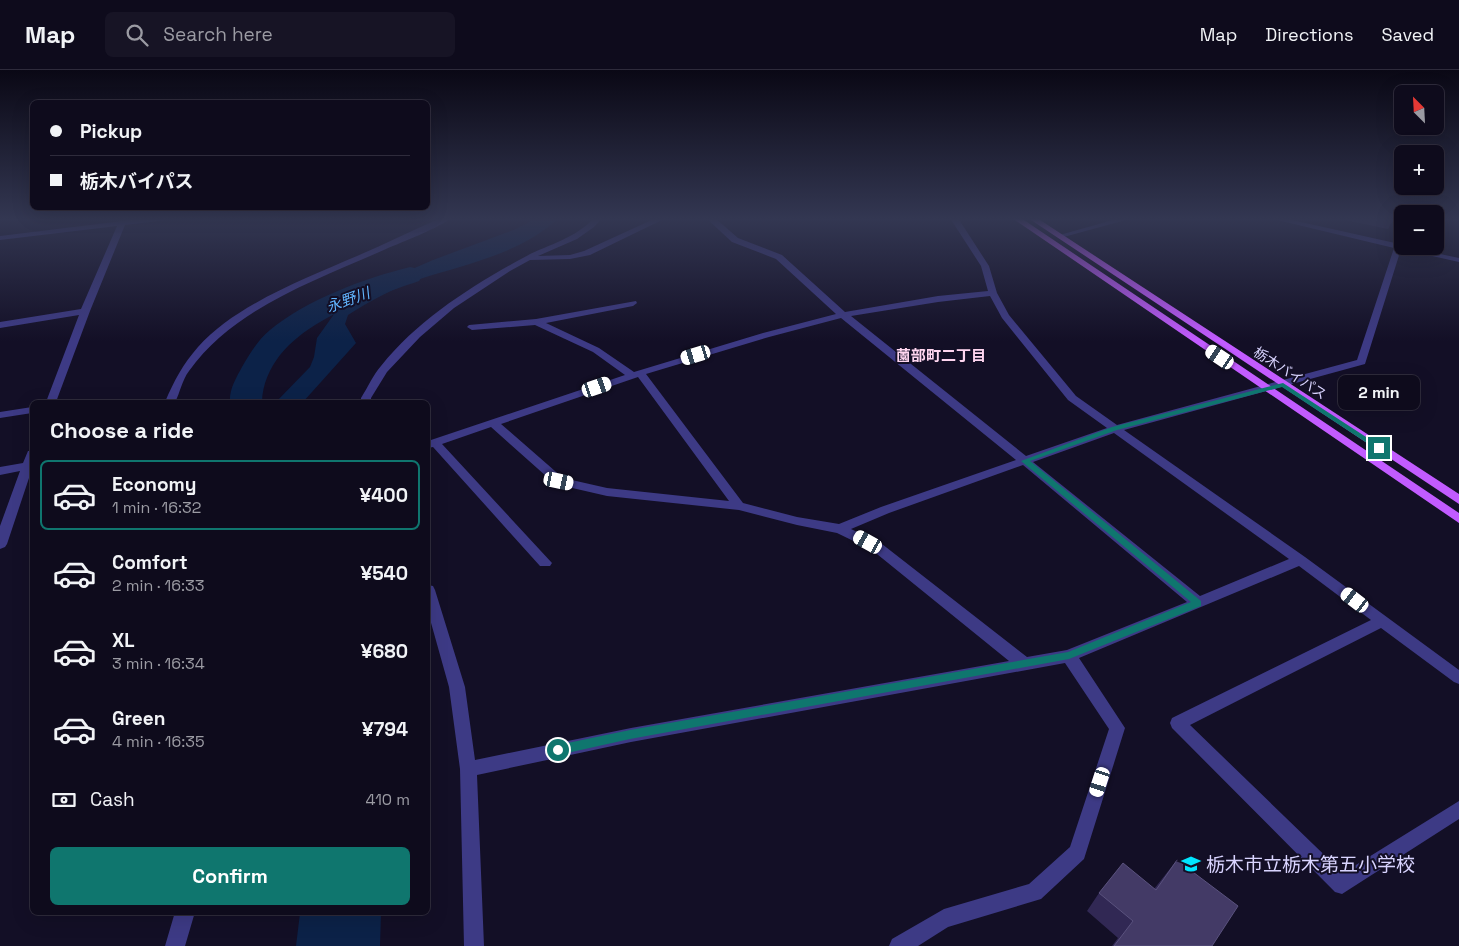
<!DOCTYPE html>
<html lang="en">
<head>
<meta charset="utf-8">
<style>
	:root { --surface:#0e0b1c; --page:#171425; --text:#f1f3f6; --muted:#9b9ba3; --line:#2e2b3b; --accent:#0f766e }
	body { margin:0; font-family:"Space Grotesk","Noto Sans JP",sans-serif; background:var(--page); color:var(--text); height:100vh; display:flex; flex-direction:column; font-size:19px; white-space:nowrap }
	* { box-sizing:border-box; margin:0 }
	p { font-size:16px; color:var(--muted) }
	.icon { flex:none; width:28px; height:28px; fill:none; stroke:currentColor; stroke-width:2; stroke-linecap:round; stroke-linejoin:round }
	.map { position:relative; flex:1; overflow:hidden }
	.panel { position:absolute; left:30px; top:330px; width:400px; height:515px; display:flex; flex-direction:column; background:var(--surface); border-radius:8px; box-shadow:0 5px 20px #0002,0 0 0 1px var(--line) }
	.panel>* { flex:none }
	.hud { position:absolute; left:30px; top:30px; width:400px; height:110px; border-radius:8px; box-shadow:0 5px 20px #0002,0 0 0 1px var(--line); display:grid; align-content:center; height:110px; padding:0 20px; background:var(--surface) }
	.needle { width:32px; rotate:336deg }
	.controls { position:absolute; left:1394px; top:15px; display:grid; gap:10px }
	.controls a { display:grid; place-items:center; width:50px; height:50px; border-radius:8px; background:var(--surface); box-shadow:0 5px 20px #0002,0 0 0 1px var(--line); font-size:25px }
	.end { position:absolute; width:22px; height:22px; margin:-11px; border:6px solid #0f766e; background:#fff; box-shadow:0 0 0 2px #fff }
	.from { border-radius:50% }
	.bubble { position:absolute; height:35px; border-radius:8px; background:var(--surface); box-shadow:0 5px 20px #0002,0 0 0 1px var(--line); font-size:16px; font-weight:700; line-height:35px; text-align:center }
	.car { position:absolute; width:15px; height:30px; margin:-15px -8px; border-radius:6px; box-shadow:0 0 4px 1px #0007; background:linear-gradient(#fff 24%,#345 0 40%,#fff 0 76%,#345 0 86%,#fff 0) }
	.hud b { display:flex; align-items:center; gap:18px; height:48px; font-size:19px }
	.hud b+b { border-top:1px solid var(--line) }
	.hud i { width:12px; height:12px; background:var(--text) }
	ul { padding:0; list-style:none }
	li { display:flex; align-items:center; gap:15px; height:70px; margin:0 10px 8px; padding:0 10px; border:2px solid transparent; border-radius:8px }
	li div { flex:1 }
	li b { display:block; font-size:19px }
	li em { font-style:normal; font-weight:700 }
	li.active { border-color:var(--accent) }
	li>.icon { width:45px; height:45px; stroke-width:1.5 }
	h2 { padding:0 20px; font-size:22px; line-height:60px }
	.pay { display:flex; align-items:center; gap:12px; height:55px; padding:0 20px; font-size:19px }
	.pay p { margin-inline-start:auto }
	.cta { display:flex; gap:10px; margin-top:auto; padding:10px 20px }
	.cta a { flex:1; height:58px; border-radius:8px; background:var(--accent); color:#fff; font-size:20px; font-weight:700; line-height:58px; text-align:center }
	header { display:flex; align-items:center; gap:30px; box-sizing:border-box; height:70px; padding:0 25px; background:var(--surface); border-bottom:1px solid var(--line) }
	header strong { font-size:24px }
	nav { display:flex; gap:28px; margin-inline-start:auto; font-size:18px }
	.search { width:350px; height:45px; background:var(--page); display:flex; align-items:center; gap:12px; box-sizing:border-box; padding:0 18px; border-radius:8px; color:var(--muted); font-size:19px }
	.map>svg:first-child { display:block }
	.water { fill:#0c2248 }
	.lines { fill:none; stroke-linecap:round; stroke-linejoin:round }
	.river { fill:#0c2248; fill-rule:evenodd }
	.minor { fill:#3d3a85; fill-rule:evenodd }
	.major { fill:#c25bff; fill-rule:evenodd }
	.wall { fill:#312854 }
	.building { fill:#433a66; stroke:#5a527e }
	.route { fill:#0f766e }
	.labels { text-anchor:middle; stroke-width:4; stroke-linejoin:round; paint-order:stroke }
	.far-street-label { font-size:14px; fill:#d9d4ff; stroke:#130f26 }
	.far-water-label { font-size:15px; font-style:italic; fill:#62b6ff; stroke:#130f26 }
	.far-neighbourhood-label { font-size:15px; font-weight:bold; fill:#ffd6f0; stroke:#130f26 }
	.near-poi-label { font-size:19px; fill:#d9d4ff; stroke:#130f26; text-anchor:start }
</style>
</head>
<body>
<header>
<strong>Map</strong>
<div class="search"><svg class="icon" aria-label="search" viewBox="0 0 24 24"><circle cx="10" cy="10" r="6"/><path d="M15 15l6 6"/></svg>Search here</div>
<nav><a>Map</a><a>Directions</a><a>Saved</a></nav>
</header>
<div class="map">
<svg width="1459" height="876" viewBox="0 0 1459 876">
	<rect width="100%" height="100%" fill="#130f26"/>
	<path class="water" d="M537,148H559C519,184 470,193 420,209C396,217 370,231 348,245L345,254L356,273L303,332H276L310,297L314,287L317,268L342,233L380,213L433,190L516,159Z
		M300,843H381L380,876H296Z"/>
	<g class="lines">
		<path class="river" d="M410,197L419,199L423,205L419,211C362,231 266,259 262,332H230C229,320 236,308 242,297C250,283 258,270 270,260C306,230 365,208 410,197Z"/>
		<path class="minor" d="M147,148H170L166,150L125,155L90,241L56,332H46L79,245L0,258V252L81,239L117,156L0,170V166Z
			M441,148H451C439,158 402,172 386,179C317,210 235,237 189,301C182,310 180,323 175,332H165C174,311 183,294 198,277C235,235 306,208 357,186C385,174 413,160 441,148Z
			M594,148H602L594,157L577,169L538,186L570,185L584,181L656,148H666L590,185L570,189L530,190L510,201L454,238L420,267L387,302L371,328V332H361V328C368,317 373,305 381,296C418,250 470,217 521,189C545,175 574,170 594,148Z
			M706,148H715L738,168L782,185L845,242L938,226L988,221L981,196L950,148H958L989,196L997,223L1009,245L1076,326L1117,355L1357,290L1394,178L1269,148H1283L1395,173L1398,165L1402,163V176L1459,188V192L1401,179L1365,294L1124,360L1305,487L1459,600V614L1454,612L1381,558L1190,655L1343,803L1459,731V749L1342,824L1335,822L1172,658L1170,653L1172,648L1371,550L1299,496L1079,588L1125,658L1084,789L1041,829L948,857L918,876H889L892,869L944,839L1029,814L1070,777L1109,659L1065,593L631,672L477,705L484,876H464L460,699L449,617L428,542V515L433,516L435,520L465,617L475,690L631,658L1009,591L872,480L837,463L797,455L739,440L607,426L555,414L491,357L442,374L552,493L550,496H540L433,377L428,378V371L625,305L593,282L535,255L472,260L467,257L469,255L536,249L636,231L637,233L633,236L546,253L599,278L634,302L763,263L836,244L776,189L732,172ZM990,226L1002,248L1068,330L1107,358L1026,386L851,246L938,232ZM841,248L1016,390L881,437L839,454L797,447L743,433L646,304L769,267ZM638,307L729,431L607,418L563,408L501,354ZM1114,363L1289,489L1200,526L1033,392ZM1023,395L1187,532L1067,580L1027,587L882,474L851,459L889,443Z
			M1120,148H1133L1060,168L1056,166Z
			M32,337V343L0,348V342Z
			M28,381H32V399L7,474L5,477L0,479V456L20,401L0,405V397L23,393Z
			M175,842H195L185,876H165Z"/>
		<path class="major" d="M1012,148H1021L1459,443V453Z
			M1028,148H1037L1459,424V434Z"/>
	</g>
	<path class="wall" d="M1336,148H1394L1388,159Z
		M1177,790L1212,876H1112L1118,868L1087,841L1099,823L1154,819Z"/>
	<path class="building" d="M1177,790L1238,836L1212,876H1114L1133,851L1099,823L1123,793L1156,820Z"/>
	<linearGradient id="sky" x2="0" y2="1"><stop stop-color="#0a0815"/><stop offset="0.55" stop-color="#333752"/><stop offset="1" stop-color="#333752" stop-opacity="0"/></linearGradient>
	<rect width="1459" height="271" fill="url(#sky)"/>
	<path class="route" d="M1283,313L1383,378L1376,379L1282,317L1117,360L1030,391L1201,531V536L1069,589L630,669L558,685L554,683L553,680L554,677L558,675L630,660L1068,582L1191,532L1021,391L1112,357Z"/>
	<defs>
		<g id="school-bare" transform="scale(1.5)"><path d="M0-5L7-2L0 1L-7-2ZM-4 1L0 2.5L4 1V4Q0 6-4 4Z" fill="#00e5ff" stroke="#130f26" stroke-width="2.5" paint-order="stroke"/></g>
	</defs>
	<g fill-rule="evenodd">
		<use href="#school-bare" x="1191" y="794"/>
	</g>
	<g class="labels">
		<g class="far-street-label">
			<text transform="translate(1290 303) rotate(33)" y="5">栃木バイパス</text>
		</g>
		<g class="far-water-label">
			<text transform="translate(348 230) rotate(-20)" y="5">永野川</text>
		</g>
		<g class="far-neighbourhood-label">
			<text x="941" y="291">薗部町二丁目</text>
		</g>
		<g class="near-poi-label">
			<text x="1206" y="801">栃木市立栃木第五小学校</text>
		</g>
	</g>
</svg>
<div class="controls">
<a><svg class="needle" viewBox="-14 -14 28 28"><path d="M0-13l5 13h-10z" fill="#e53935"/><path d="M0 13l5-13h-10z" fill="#9b9ba3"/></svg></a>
<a>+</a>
<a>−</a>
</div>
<i class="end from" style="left:558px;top:680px"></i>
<i class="end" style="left:1379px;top:378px"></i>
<div class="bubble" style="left:1338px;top:305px;width:82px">2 min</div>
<i class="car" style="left:696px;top:285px;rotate:253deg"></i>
<i class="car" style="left:1220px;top:287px;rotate:304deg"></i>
<i class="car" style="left:597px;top:317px;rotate:71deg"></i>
<i class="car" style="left:559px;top:411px;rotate:102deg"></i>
<i class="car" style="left:868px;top:472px;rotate:299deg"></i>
<i class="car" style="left:1355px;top:530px;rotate:307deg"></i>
<i class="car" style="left:1100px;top:712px;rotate:198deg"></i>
<div class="hud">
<b><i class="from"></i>Pickup</b>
<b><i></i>栃木バイパス</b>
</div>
<section class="panel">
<h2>Choose a ride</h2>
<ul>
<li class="active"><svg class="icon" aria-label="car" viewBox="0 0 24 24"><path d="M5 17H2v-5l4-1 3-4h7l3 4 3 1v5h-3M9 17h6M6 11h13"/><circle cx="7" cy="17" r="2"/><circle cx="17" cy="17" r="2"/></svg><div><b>Economy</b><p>1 min · 16:32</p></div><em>¥400</em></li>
<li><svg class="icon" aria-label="car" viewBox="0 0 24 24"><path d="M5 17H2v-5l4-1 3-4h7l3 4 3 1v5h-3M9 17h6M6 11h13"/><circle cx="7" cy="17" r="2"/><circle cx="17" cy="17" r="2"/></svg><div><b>Comfort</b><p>2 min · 16:33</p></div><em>¥540</em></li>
<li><svg class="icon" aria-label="car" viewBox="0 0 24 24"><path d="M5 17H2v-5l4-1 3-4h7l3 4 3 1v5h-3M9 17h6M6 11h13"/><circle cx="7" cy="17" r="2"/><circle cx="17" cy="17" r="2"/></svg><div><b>XL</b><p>3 min · 16:34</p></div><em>¥680</em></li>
<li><svg class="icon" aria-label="car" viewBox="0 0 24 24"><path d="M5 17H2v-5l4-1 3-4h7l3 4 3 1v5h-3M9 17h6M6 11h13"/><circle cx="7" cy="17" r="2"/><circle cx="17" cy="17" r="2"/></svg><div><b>Green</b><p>4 min · 16:35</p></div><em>¥794</em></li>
</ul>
<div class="pay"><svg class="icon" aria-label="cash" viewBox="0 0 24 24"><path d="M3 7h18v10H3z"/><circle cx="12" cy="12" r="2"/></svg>Cash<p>410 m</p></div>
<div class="cta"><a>Confirm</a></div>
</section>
</div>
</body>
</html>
